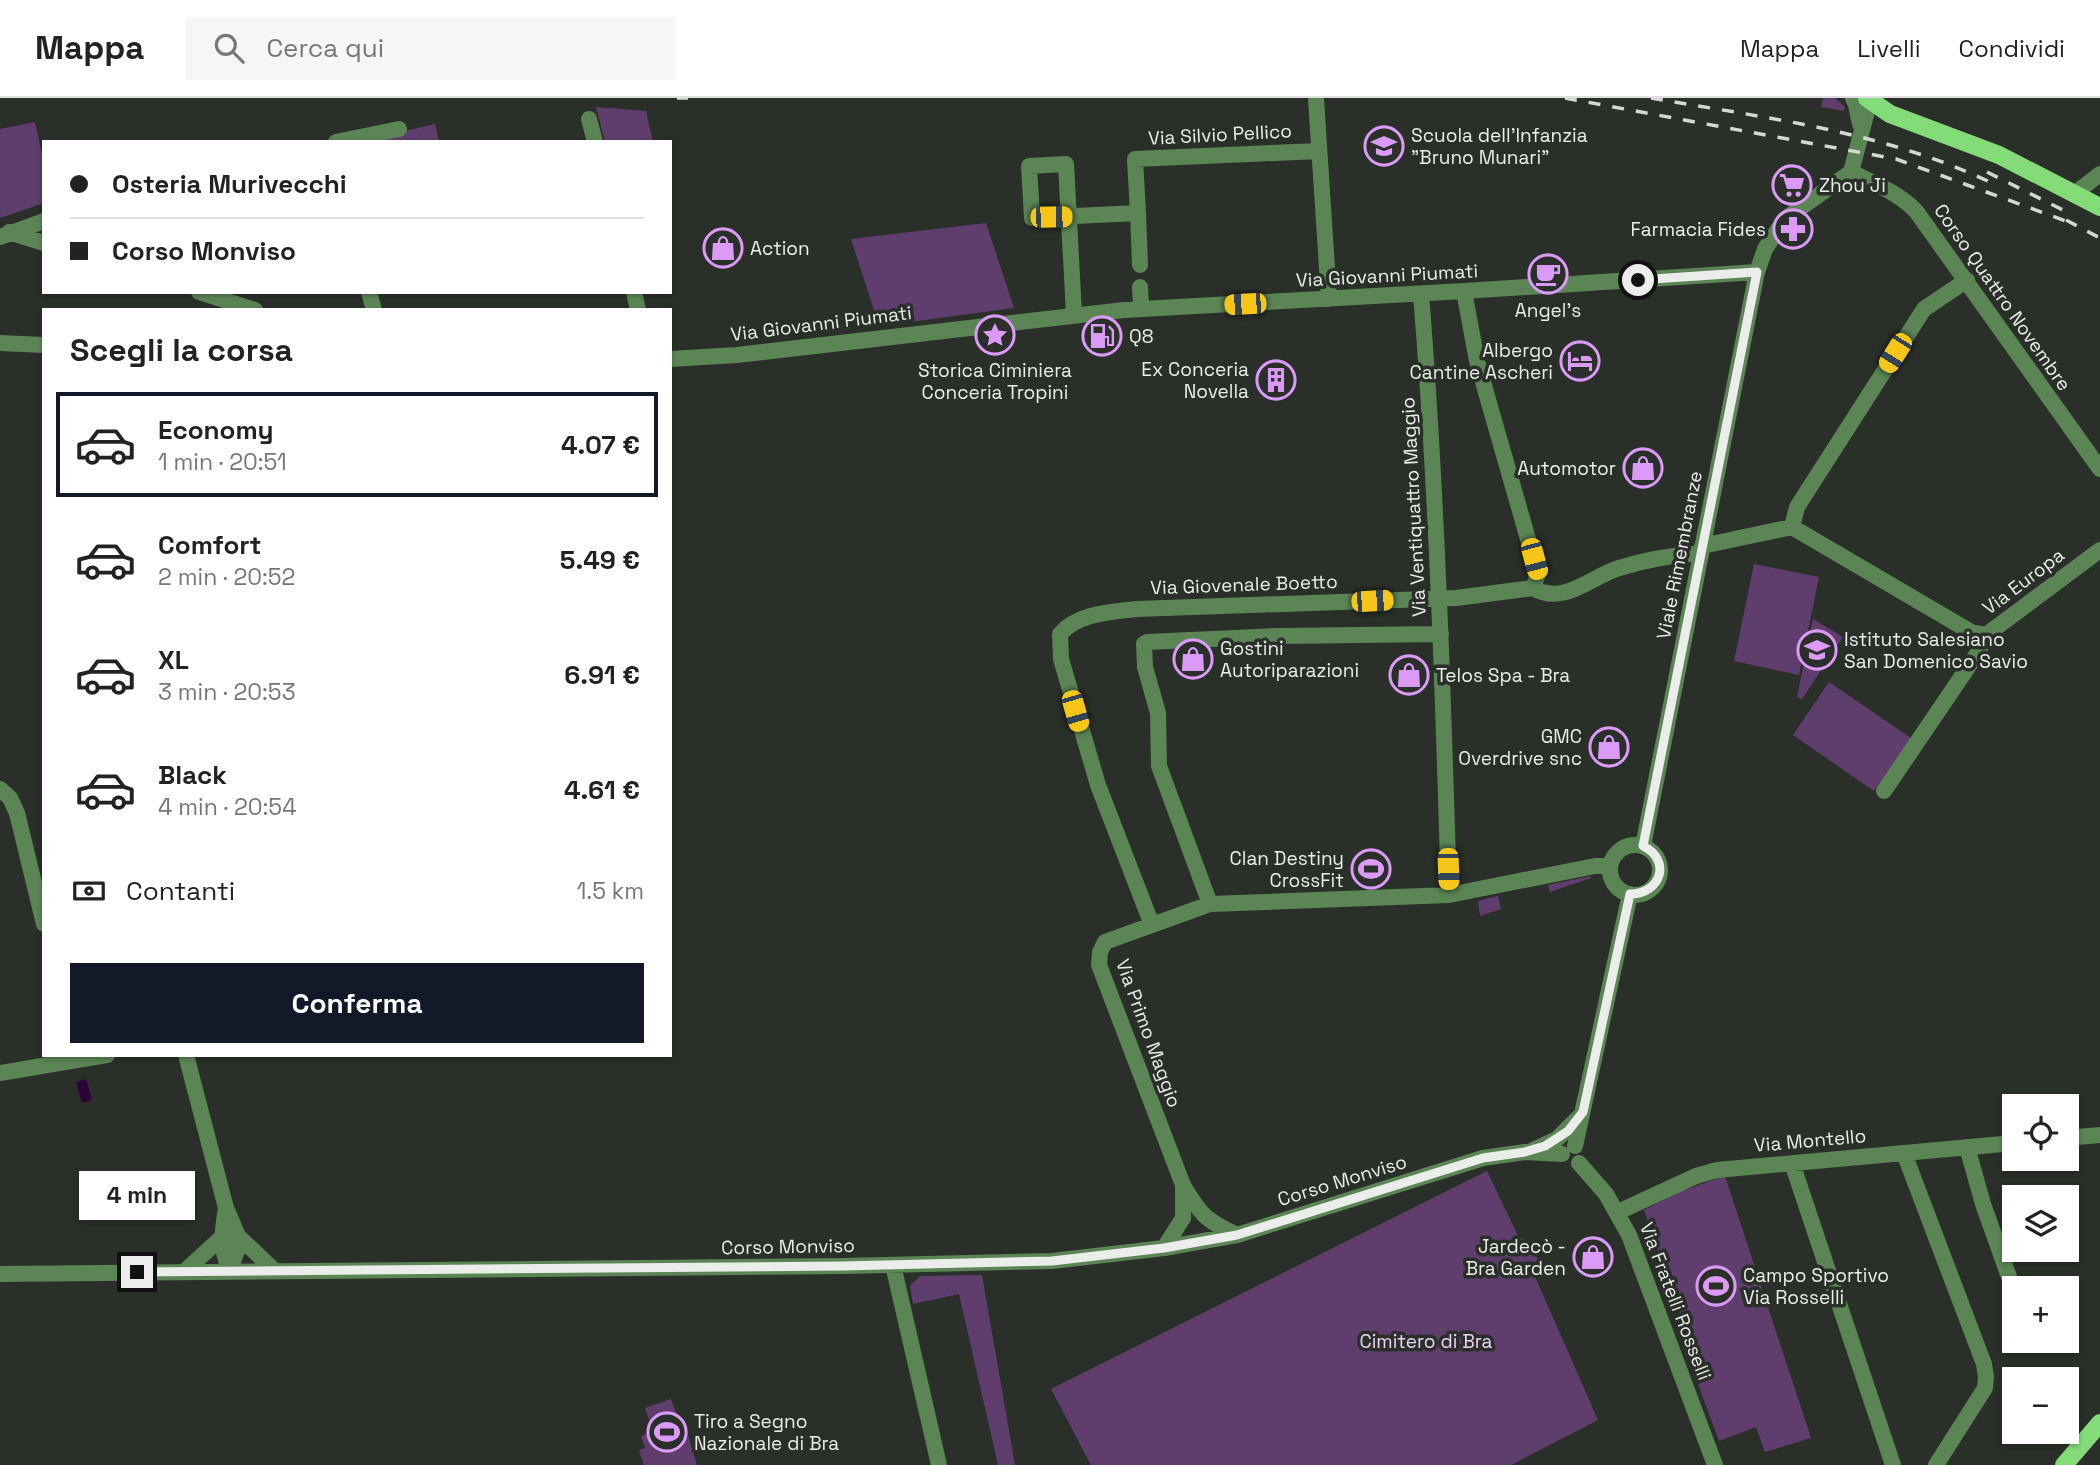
<!DOCTYPE html>
<html lang="it">
<head>
<meta charset="utf-8">
<style>
	:root { --surface:#fff; --page:#f6f6f6; --text:#222; --muted:#767676; --line:#e0e0e0; --accent:#111827 }
	body { margin:0; font-family:"Space Grotesk",sans-serif; background:var(--page); color:var(--text); height:100vh; display:flex; flex-direction:column; font-size:26px; white-space:nowrap }
	* { box-sizing:border-box; margin:0 }
	p { font-size:23px; color:var(--muted) }
	.icon { flex:none; width:38px; height:38px; fill:none; stroke:currentColor; stroke-width:2; stroke-linecap:round; stroke-linejoin:round }
	.map { position:relative; flex:1; overflow:hidden }
	.side { position:absolute; left:42px; top:210px; width:630px; height:749px; display:flex; flex-direction:column; background:var(--surface); border-radius:0px; box-shadow:0 2px 5px #0004 }
	.side>* { flex:none }
	.banner { position:absolute; left:42px; top:42px; width:630px; height:154px; border-radius:0px; box-shadow:0 2px 5px #0004; display:grid; align-content:center; height:154px; padding:0 28px; background:var(--surface) }
	.buttons { position:absolute; left:2002px; top:996px; display:grid; gap:14px }
	.buttons a { display:grid; place-items:center; width:77px; height:77px; border-radius:0px; background:var(--surface); box-shadow:0 2px 5px #0004; font-size:35px }
	.end { position:absolute; width:32px; height:32px; margin:-16px; border:9px solid #eaede9; background:#111; box-shadow:0 0 0 4px #111 }
	.from { border-radius:50% }
	.bubble { position:absolute; height:49px; border-radius:0px; background:var(--surface); box-shadow:0 2px 5px #0004; font-size:23px; font-weight:700; line-height:49px; text-align:center }
	.car { position:absolute; width:21px; height:42px; margin:-21px -10px; border-radius:9px; box-shadow:0 0 5px 2px #0007; background:linear-gradient(#f5c518 24%,#345 0 40%,#f5c518 0 76%,#345 0 86%,#f5c518 0) }
	.banner b { display:flex; align-items:center; gap:24px; height:66px; font-size:26px }
	.banner b+b { border-top:2px solid var(--line) }
	.banner i { width:18px; height:18px; background:var(--text) }
	ul { padding:0; list-style:none }
	li { display:flex; align-items:center; gap:21px; height:105px; margin:0 14px 10px; padding:0 14px; border:4px solid transparent; border-radius:0px }
	li div { flex:1 }
	li b { display:block; font-size:26px }
	li em { font-style:normal; font-weight:700 }
	li.selected { border-color:var(--accent) }
	li>.icon { width:63px; height:63px; stroke-width:1.5 }
	h2 { padding:0 28px; font-size:32px; line-height:84px }
	.pay { display:flex; align-items:center; gap:18px; height:77px; padding:0 28px; font-size:26px }
	.pay p { margin-inline-start:auto }
	.action { display:flex; gap:14px; margin-top:auto; padding:14px 28px }
	.action a { flex:1; height:80px; border-radius:0px; background:var(--accent); color:#fff; font-size:28px; font-weight:700; line-height:80px; text-align:center }
	header { display:flex; align-items:center; gap:42px; box-sizing:border-box; height:98px; padding:0 35px; background:var(--surface); border-bottom:2px solid var(--line) }
	header strong { font-size:33px }
	nav { display:flex; gap:38px; margin-inline-start:auto; font-size:24px }
	.search { width:490px; height:63px; background:var(--page); display:flex; align-items:center; gap:18px; box-sizing:border-box; padding:0 24px; border-radius:0px; color:var(--muted); font-size:26px }
	.map>svg:first-child { display:block }
	.green { fill:#5f3e6d }
	.water { fill:#2d033b }
	.lines { fill:none; stroke-linecap:round; stroke-linejoin:round }
	.minor { stroke:#5b8555; stroke-width:16 }
	.major { stroke:#83dc78; stroke-width:18 }
	.rail { stroke:#d4d7d3; stroke-width:3.5; stroke-dasharray:12 12; stroke-linecap:butt }
	.route { stroke:#eaede9; stroke-width:9 }
	.labels { text-anchor:middle; stroke-width:7; stroke-linejoin:round; paint-order:stroke }
	.street-label { font-size:19px; fill:#eaede9; stroke:#2a2f29 }
	.poi-label { font-size:19px; fill:#eaede9; stroke:#2a2f29; text-anchor:start }
	.park-label { font-size:19px; fill:#edd0f9; stroke:#2a2f29 }
</style>
</head>
<body>
<header>
<strong>Mappa</strong>
<div class="search"><svg class="icon" aria-label="search" viewBox="0 0 24 24"><circle cx="10" cy="10" r="6"/><path d="M15 15l6 6"/></svg>Cerca qui</div>
<nav><a>Mappa</a><a>Livelli</a><a>Condividi</a></nav>
</header>
<div class="map">
<svg width="2100" height="1367" viewBox="0 0 2100 1367">
	<rect width="100%" height="100%" fill="#2a2f29"/>
	<path class="green" d="M1823,0H1835L1845,9L1844,13L1821,9Z
		M596,9L646,13L653,44H605Z
		M35,24L44,65V105L0,120V31Z
		M435,26L439,44H386L384,38Z
		M986,125L1014,210L879,228L851,141Z
		M1754,466L1819,479L1799,577L1734,563Z
		M1813,521L1843,539L1802,601L1797,599Z
		M1829,584L1911,640L1874,693L1793,637Z
		M1591,778V780L1550,794L1548,787Z
		M1498,798L1501,811L1480,818L1478,803Z
		M1487,1073L1519,1140L1528,1143L1538,1162L1533,1174L1598,1322L1511,1367H1091L1051,1291Z
		M1725,1078L1811,1340L1765,1354L1756,1329L1719,1343L1691,1267L1697,1264L1644,1112L1679,1094Z
		M982,1177L1015,1367H998L959,1196L913,1206L910,1188L920,1178Z
		M671,1301L683,1334H687L697,1367H644L639,1352L645,1350L641,1338L653,1333L645,1310Z"/>
	<path class="water" d="M86,981L92,1002L82,1005L76,984Z"/>
	<g class="lines">
		<path class="minor" d="M1853,0L1856,7L1860,26
			M1316,1L1329,201
			M589,21L595,44
			M336,44L399,31
			M1851,74C1873,85 1899,95 1916,113L2100,371
			M2074,96L2100,76
			M1138,115L1140,167
			M9,134L44,145
			M0,139L44,123
			M1140,189L1141,211
			M1464,193L1477,263L1538,476L1533,490
			M199,194L255,212
			M369,194L374,212
			M634,194L638,212
			M1421,196C1437,396 1443,596 1449,797
			M1074,216L1066,66L1029,68L1032,120L1138,115L1135,61L1319,53
			M0,245L44,247
			M670,261L737,257L1124,212L1464,193L1757,174L1765,151L1785,121L1851,74L1870,2
			M1792,429L1797,409L1924,211L1967,182
			M1702,448L1792,429L1971,534L1986,537
			M0,691L10,700L17,715L44,826
			M1884,693L1979,553L1986,537L2100,452
			M1610 772a25 25 0 1 1 50 0a25 25 0 1 1-50 0Z
			M1643,748L1757,174
			M1210,806L1159,668L1158,615L1145,569L1144,546L1147,544L1278,538L1441,536
			M1152,827L1098,687L1061,561L1060,536C1078,515 1111,514 1136,511L1456,500L1533,490C1564,508 1590,479 1619,470C1645,462 1674,457 1700,455
			M186,957L226,1110L238,1138L237,1152L230,1173C220,1151 222,1133 226,1110
			M0,975L107,957
			M2067,1040L2100,1037
			M1575,1048L1630,796
			M1967,1049L1983,1106L2014,1193
			M1533,1052L1557,1041L1579,1019
			M1904,1055L1984,1266L1986,1279L1985,1290L1936,1367
			M1579,1065L1606,1096L1629,1137L1715,1367
			M1792,1065L1893,1367
			M1618,1114L1696,1078L1717,1072L2014,1045
			M1237,1137C1205,1122 1201,1117 1183,1087L1099,867L1100,854L1105,844L1210,806L1449,797L1595,768H1610
			M238,1138L275,1173
			M1164,1150L1183,1120V1090
			M893,1167L939,1367
			M184,1174L221,1140
			M0,1176L843,1168L1052,1163L1164,1150L1237,1137L1483,1060L1525,1054L1562,1056"/>
		<path class="major" d="M1867,0L1890,16L1999,57L2100,109
			M2064,1367L2100,1325"/>
		<path class="rail" d="M677,0H688
			M1565,0L1896,61L2074,126
			M1651,0C1766,20 1887,34 1994,86
			M1987,74L2063,112
			M2066,122L2100,140"/>
	</g>
	<g class="lines">
		<path class="route" d="M137,1174L843,1168L1052,1163L1164,1150L1237,1137L1483,1060L1525,1054L1545,1048L1568,1033L1583,1014L1630,796C1661,796 1672,762 1643,748L1757,174L1638,182"/>
	</g>
	<defs>
		<g id="school-ring" transform="scale(2.0125)"><circle r="9.5" fill="#2a2f29" stroke="#da9af6" stroke-width="1.5"/><path d="M0-5L7-2L0 1L-7-2ZM-4 1L0 2.5L4 1V4Q0 6-4 4Z" fill="#da9af6"/></g>
		<g id="supermarket-ring" transform="scale(2.0125)"><circle r="9.5" fill="#2a2f29" stroke="#da9af6" stroke-width="1.5"/><path d="M-6-5.5h2.5l.6 2H6L4.5 2H-2.5L-4.4-4H-6ZM-1.5 3.2a1.3 1.3 0 1 0 .1 0ZM3 3.2a1.3 1.3 0 1 0 .1 0Z" fill="#da9af6"/></g>
		<g id="pharmacy-ring" transform="scale(2.0125)"><circle r="9.5" fill="#2a2f29" stroke="#da9af6" stroke-width="1.5"/><path d="M-2-6h4v4h4v4h-4v4h-4v-4h-4v-4h4Z" fill="#da9af6"/></g>
		<g id="shop-ring" transform="scale(2.0125)"><circle r="9.5" fill="#2a2f29" stroke="#da9af6" stroke-width="1.5"/><path d="M-5-2.5h2.3a2.7 3.5 0 0 1 5.4 0H5L5.5 6h-11ZM-1.5-2.5h3a1.5 2.3 0 0 0-3 0Z" fill="#da9af6"/></g>
		<g id="cafe-ring" transform="scale(2.0125)"><circle r="9.5" fill="#2a2f29" stroke="#da9af6" stroke-width="1.5"/><path d="M-5.5-4.5H6V0H3Q3 3.5 0 3.5H-2.5Q-5.5 3.5-5.5 0ZM3-3.2v2h1.7v-2ZM-6 4.5H4V6H-6Z" fill="#da9af6"/></g>
		<g id="sight-ring" transform="scale(2.0125)"><circle r="9.5" fill="#2a2f29" stroke="#da9af6" stroke-width="1.5"/><path d="M0-6L1.8-2.2L6-1.7L2.9 1.2L3.7 5.4L0 3.3L-3.7 5.4L-2.9 1.2L-6-1.7L-1.8-2.2Z" fill="#da9af6"/></g>
		<g id="fuel-ring" transform="scale(2.0125)"><circle r="9.5" fill="#2a2f29" stroke="#da9af6" stroke-width="1.5"/><path d="M-5.5-6h7V0h2V4h1.3V-2.5L3-4.5l.8-.8L6-3V5H2.5V1h-1V6h-7ZM-4.2-4.7v3.2H.2V-4.7Z" fill="#da9af6"/></g>
		<g id="hotel-ring" transform="scale(2.0125)"><circle r="9.5" fill="#2a2f29" stroke="#da9af6" stroke-width="1.5"/><path d="M-6-4.5h1.5V1H6V5H4.5V3h-9V5H-6ZM-4 0a1.8 1.8 0 1 1 3.6 0ZM.5 0V-2.5h3Q6-2.5 6 0Z" fill="#da9af6"/></g>
		<g id="building-ring" transform="scale(2.0125)"><circle r="9.5" fill="#2a2f29" stroke="#da9af6" stroke-width="1.5"/><path d="M-4-6H4V6H1V3H-1V6H-4ZM-2.5-4.3h1.7v1.8h-1.7ZM.8-4.3h1.7v1.8H.8ZM-2.5-1h1.7V.8h-1.7ZM.8-1h1.7V.8H.8Z" fill="#da9af6"/></g>
		<g id="stadium-ring" transform="scale(2.0125)"><circle r="9.5" fill="#2a2f29" stroke="#da9af6" stroke-width="1.5"/><path d="M0-5a6.5 5 0 1 0 0 10a6.5 5 0 1 0 0-10ZM-3.5-1.8h7v3.6h-7Z" fill="#da9af6"/></g>
	</defs>
	<g fill-rule="evenodd">
		<use href="#school-ring" x="1384" y="48"/>
		<use href="#supermarket-ring" x="1792" y="87"/>
		<use href="#pharmacy-ring" x="1793" y="131"/>
		<use href="#shop-ring" x="723" y="150"/>
		<use href="#cafe-ring" x="1548" y="176"/>
		<use href="#sight-ring" x="995" y="237"/>
		<use href="#fuel-ring" x="1102" y="238"/>
		<use href="#hotel-ring" x="1580" y="263"/>
		<use href="#building-ring" x="1276" y="282"/>
		<use href="#shop-ring" x="1643" y="370"/>
		<use href="#school-ring" x="1817" y="552"/>
		<use href="#shop-ring" x="1193" y="561"/>
		<use href="#shop-ring" x="1409" y="577"/>
		<use href="#shop-ring" x="1609" y="649"/>
		<use href="#stadium-ring" x="1371" y="771"/>
		<use href="#shop-ring" x="1593" y="1159"/>
		<use href="#stadium-ring" x="1716" y="1188"/>
		<use href="#stadium-ring" x="667" y="1334"/>
	</g>
	<g class="labels">
		<g class="street-label">
			<text transform="translate(1220 36) rotate(-3)" y="7">Via Silvio Pellico</text>
			<text transform="translate(1387 177) rotate(-3)" y="7">Via Giovanni Piumati</text>
			<text transform="translate(2003 199) rotate(55)" y="7">Corso Quattro Novembre</text>
			<text transform="translate(821 225) rotate(-7)" y="7">Via Giovanni Piumati</text>
			<text transform="translate(1413 409) rotate(-93)" y="7">Via Ventiquattro Maggio</text>
			<text transform="translate(1679 457) rotate(-79)" y="7">Viale Rimembranze</text>
			<text transform="translate(2023 483) rotate(-37)" y="7">Via Europa</text>
			<text transform="translate(1244 486) rotate(-2)" y="7">Via Giovenale Boetto</text>
			<text transform="translate(1149 935) rotate(70)" y="7">Via Primo Maggio</text>
			<text transform="translate(1810 1042) rotate(-5)" y="7">Via Montello</text>
			<text transform="translate(1342 1082) rotate(-17)" y="7">Corso Monviso</text>
			<text transform="translate(788 1148) rotate(-1)" y="7">Corso Monviso</text>
			<text transform="translate(1676 1203) rotate(69)" y="7">Via Fratelli Rosselli</text>
		</g>
		<g class="poi-label">
			<text x="1411" y="44">Scuola dell'Infanzia<tspan x="1411" dy="22">"Bruno Munari"</tspan></text>
			<text x="1819" y="94">Zhou Ji</text>
			<text x="1766" y="138" text-anchor="end">Farmacia Fides</text>
			<text x="750" y="157">Action</text>
			<text x="1548" y="219" text-anchor="middle">Angel's</text>
			<text x="1129" y="245">Q8</text>
			<text x="1553" y="259" text-anchor="end">Albergo<tspan x="1553" dy="22">Cantine Ascheri</tspan></text>
			<text x="1249" y="278" text-anchor="end">Ex Conceria<tspan x="1249" dy="22">Novella</tspan></text>
			<text x="995" y="279" text-anchor="middle">Storica Ciminiera<tspan x="995" dy="22">Conceria Tropini</tspan></text>
			<text x="1616" y="377" text-anchor="end">Automotor</text>
			<text x="1844" y="548">Istituto Salesiano<tspan x="1844" dy="22">San Domenico Savio</tspan></text>
			<text x="1220" y="557">Gostini<tspan x="1220" dy="22">Autoriparazioni</tspan></text>
			<text x="1436" y="584">Telos Spa - Bra</text>
			<text x="1582" y="645" text-anchor="end">GMC<tspan x="1582" dy="22">Overdrive snc</tspan></text>
			<text x="1344" y="767" text-anchor="end">Clan Destiny<tspan x="1344" dy="22">CrossFit</tspan></text>
			<text x="1566" y="1155" text-anchor="end">Jardecò -<tspan x="1566" dy="22">Bra Garden</tspan></text>
			<text x="1743" y="1184">Campo Sportivo<tspan x="1743" dy="22">Via Rosselli</tspan></text>
			<text x="694" y="1330">Tiro a Segno<tspan x="694" dy="22">Nazionale di Bra</tspan></text>
		</g>
		<g class="park-label">
			<text x="1426" y="1250">Cimitero di Bra</text>
		</g>
	</g>
</svg>
<div class="buttons">
<a><svg class="icon" aria-label="locate" viewBox="0 0 24 24"><circle cx="12" cy="12" r="6"/><path d="M12 2v4M12 18v4M2 12h4M18 12h4"/></svg></a>
<a><svg class="icon" aria-label="layers" viewBox="0 0 24 24"><path d="M12 4l9 5-9 5-9-5zM3 14l9 5 9-5"/></svg></a>
<a>+</a>
<a>−</a>
</div>
<i class="end from" style="left:1638px;top:182px"></i>
<i class="end" style="left:137px;top:1174px"></i>
<div class="bubble" style="left:79px;top:1073px;width:116px">4 min</div>
<i class="car" style="left:1051px;top:119px;rotate:89deg"></i>
<i class="car" style="left:1245px;top:206px;rotate:267deg"></i>
<i class="car" style="left:1895px;top:255px;rotate:212deg"></i>
<i class="car" style="left:1534px;top:461px;rotate:165deg"></i>
<i class="car" style="left:1372px;top:503px;rotate:87deg"></i>
<i class="car" style="left:1075px;top:613px;rotate:164deg"></i>
<i class="car" style="left:1448px;top:771px;rotate:178deg"></i>
<div class="banner">
<b><i class="from"></i>Osteria Murivecchi</b>
<b><i></i>Corso Monviso</b>
</div>
<section class="side">
<h2>Scegli la corsa</h2>
<ul>
<li class="selected"><svg class="icon" aria-label="car" viewBox="0 0 24 24"><path d="M5 17H2v-5l4-1 3-4h7l3 4 3 1v5h-3M9 17h6M6 11h13"/><circle cx="7" cy="17" r="2"/><circle cx="17" cy="17" r="2"/></svg><div><b>Economy</b><p>1 min · 20:51</p></div><em>4.07 €</em></li>
<li><svg class="icon" aria-label="car" viewBox="0 0 24 24"><path d="M5 17H2v-5l4-1 3-4h7l3 4 3 1v5h-3M9 17h6M6 11h13"/><circle cx="7" cy="17" r="2"/><circle cx="17" cy="17" r="2"/></svg><div><b>Comfort</b><p>2 min · 20:52</p></div><em>5.49 €</em></li>
<li><svg class="icon" aria-label="car" viewBox="0 0 24 24"><path d="M5 17H2v-5l4-1 3-4h7l3 4 3 1v5h-3M9 17h6M6 11h13"/><circle cx="7" cy="17" r="2"/><circle cx="17" cy="17" r="2"/></svg><div><b>XL</b><p>3 min · 20:53</p></div><em>6.91 €</em></li>
<li><svg class="icon" aria-label="car" viewBox="0 0 24 24"><path d="M5 17H2v-5l4-1 3-4h7l3 4 3 1v5h-3M9 17h6M6 11h13"/><circle cx="7" cy="17" r="2"/><circle cx="17" cy="17" r="2"/></svg><div><b>Black</b><p>4 min · 20:54</p></div><em>4.61 €</em></li>
</ul>
<div class="pay"><svg class="icon" aria-label="cash" viewBox="0 0 24 24"><path d="M3 7h18v10H3z"/><circle cx="12" cy="12" r="2"/></svg>Contanti<p>1.5 km</p></div>
<div class="action"><a>Conferma</a></div>
</section>
</div>
</body>
</html>
